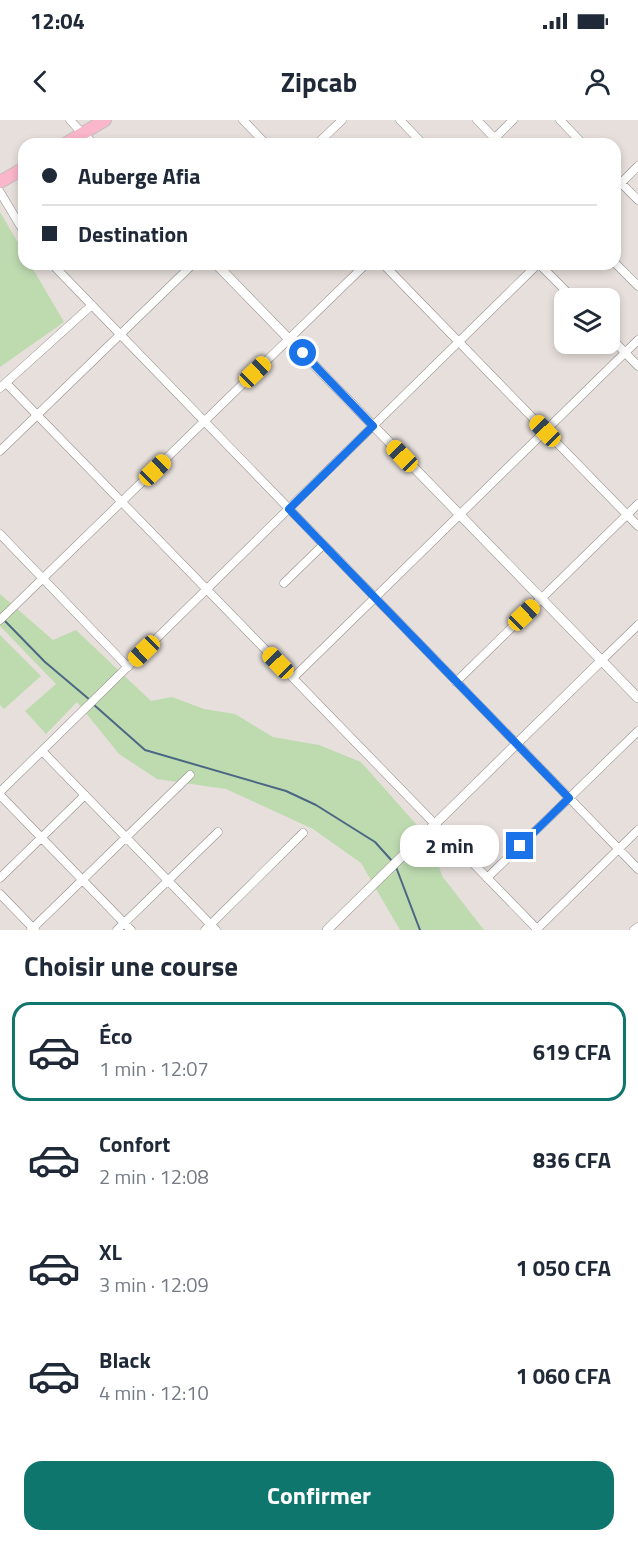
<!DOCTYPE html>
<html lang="fr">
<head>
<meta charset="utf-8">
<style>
	:root { --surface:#fff; --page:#f2f2f3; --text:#1f2937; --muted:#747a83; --line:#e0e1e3; --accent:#0f766e }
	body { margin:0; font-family:"Titillium Web",sans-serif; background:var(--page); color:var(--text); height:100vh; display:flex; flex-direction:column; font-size:22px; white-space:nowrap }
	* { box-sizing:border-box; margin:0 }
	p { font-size:20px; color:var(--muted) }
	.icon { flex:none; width:33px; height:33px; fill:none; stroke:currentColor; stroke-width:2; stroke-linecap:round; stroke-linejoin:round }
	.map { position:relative; height:810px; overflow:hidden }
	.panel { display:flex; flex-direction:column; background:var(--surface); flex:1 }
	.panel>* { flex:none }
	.guide { position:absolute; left:18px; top:18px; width:603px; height:132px; border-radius:18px; box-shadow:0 3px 9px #0003; display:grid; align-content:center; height:132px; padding:0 24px; background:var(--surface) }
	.fabs { position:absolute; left:554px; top:168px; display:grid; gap:12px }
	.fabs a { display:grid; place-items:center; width:66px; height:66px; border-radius:12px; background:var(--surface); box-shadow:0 3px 9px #0003; font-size:30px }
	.end { position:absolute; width:27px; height:27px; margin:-14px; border:8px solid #1a73e8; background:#fff; box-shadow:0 0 0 3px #fff }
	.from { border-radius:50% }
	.bubble { position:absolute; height:42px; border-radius:18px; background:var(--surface); box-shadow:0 3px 9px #0003; font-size:20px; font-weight:700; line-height:42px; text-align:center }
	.car { position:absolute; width:18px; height:36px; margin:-18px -9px; border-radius:8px; box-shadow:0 0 4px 2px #0007; background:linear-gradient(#f5c518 24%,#345 0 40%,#f5c518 0 76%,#345 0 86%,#f5c518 0) }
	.guide b { display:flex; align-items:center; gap:21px; height:57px; font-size:22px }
	.guide b+b { border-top:2px solid var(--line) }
	.guide i { width:15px; height:15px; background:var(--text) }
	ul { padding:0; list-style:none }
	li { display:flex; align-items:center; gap:18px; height:99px; margin:0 12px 9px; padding:0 12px; border:3px solid transparent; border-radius:18px }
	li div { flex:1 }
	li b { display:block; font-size:22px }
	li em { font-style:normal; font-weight:700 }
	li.selected { border-color:var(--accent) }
	li>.icon { width:54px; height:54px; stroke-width:1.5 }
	h2 { padding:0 24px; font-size:27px; line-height:72px }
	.action { display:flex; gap:12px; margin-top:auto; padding:12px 24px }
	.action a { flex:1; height:69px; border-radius:18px; background:var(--accent); color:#fff; font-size:24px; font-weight:700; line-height:69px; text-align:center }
	.status { display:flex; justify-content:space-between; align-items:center; height:42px; padding:0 30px; background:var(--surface); direction:ltr }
	.status svg { height:16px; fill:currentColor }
	header { display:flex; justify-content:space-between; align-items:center; height:78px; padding:0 24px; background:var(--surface); font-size:27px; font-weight:700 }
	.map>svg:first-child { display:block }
	.green { fill:#bedbb0 }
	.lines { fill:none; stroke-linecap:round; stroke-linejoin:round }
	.stream { stroke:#4b6783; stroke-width:2 }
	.minor-casing { stroke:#918b88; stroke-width:9 }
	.tertiary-casing { stroke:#918b88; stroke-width:10 }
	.trunk-casing { stroke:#bebebd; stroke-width:14 }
	.minor { stroke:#fff; stroke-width:8 }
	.tertiary { stroke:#fff; stroke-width:9 }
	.trunk { stroke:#fab6ca; stroke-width:12 }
	.route { stroke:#1a73e8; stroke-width:8 }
</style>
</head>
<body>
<div class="status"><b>12:04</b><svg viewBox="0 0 49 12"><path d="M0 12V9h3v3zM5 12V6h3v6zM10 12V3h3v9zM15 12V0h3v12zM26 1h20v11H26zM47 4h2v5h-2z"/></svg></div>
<header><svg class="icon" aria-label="back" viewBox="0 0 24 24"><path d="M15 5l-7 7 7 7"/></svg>Zipcab<svg class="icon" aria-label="person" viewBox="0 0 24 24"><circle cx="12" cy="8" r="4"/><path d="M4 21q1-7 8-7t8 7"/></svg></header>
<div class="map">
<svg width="638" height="810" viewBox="0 0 638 810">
	<rect width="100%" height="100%" fill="#e6dfdb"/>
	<path class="green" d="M0,92L24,133V144H30L64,202L0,247Z
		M0,474L53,520L76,510L151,581L172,577L204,589L235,594L273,617L319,625L361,642L431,721L442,756L484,810H400L361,743L313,709L226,669L157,659L119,634L77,582L46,614L25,591L56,564L0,506Z
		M0,515L41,556L4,589L0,585Z"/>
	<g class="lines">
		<path class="stream" d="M4,500L45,542L90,580
			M93,584L145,630L286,671L316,685L375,722L393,742
			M396,747L420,810"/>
		<g class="minor-casing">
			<path id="minor" d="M70,0L82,13
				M243,0L266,24
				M400,0L423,24
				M477,0L500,24
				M560,0L583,24
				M317,24L342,0
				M489,24L513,0
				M615,57L638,80
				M615,69L638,46
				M0,72L24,112
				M615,143L638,166
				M52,144L638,749
				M383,144L638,406
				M539,144L573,178
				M609,216L638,246
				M6,263L538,810
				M0,268L92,185
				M0,331L193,144
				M0,414L128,547
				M284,463L323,425
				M0,500L366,144
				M601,541L638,505
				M293,558L638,220
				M456,562L638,384
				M42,631L216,810
				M0,672L538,144
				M0,675L131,810
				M0,758L85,675
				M487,758L638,611
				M0,774L35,810
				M31,810L190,655
				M117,810L218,712
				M205,810L303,713
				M536,810L638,710
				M634,810L638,807"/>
		</g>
		<g class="tertiary-casing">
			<path id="tertiary" d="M82,13L93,24
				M216,144L638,578
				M327,810L601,541"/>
		</g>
		<g class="trunk-casing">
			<path id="trunk" d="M65,24L105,0
				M0,62L24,48"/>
		</g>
		<use href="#minor" class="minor"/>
		<use href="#tertiary" class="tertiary"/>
		<use href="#trunk" class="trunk"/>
	</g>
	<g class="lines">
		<path class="route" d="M303,233L373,306L289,389L569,678L520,726"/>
	</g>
</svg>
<div class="fabs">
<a><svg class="icon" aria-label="layers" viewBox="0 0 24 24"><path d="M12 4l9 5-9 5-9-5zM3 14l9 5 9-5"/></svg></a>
</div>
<i class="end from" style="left:303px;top:233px"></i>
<i class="end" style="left:520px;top:726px"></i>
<div class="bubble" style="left:400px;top:705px;width:99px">2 min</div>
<i class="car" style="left:255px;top:252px;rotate:46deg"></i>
<i class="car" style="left:545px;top:311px;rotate:316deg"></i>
<i class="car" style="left:402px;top:336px;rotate:316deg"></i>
<i class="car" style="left:155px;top:350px;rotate:46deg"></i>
<i class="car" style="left:524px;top:495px;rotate:46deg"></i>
<i class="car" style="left:144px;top:531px;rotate:226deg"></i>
<i class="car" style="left:278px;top:543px;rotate:316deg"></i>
<div class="guide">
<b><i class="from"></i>Auberge Afia</b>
<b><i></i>Destination</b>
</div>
</div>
<section class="panel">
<h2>Choisir une course</h2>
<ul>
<li class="selected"><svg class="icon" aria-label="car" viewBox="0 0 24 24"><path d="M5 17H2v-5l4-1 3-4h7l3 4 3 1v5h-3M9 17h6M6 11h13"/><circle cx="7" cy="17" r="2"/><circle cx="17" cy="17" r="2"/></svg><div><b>Éco</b><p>1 min · 12:07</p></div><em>619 CFA</em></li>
<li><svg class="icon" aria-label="car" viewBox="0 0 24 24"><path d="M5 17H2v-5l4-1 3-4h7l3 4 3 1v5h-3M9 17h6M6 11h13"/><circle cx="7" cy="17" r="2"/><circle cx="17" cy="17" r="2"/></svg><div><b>Confort</b><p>2 min · 12:08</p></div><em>836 CFA</em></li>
<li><svg class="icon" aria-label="car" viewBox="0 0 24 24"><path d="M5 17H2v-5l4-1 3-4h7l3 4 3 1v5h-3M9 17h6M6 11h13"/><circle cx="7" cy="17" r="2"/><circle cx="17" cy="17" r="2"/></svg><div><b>XL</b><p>3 min · 12:09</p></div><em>1 050 CFA</em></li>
<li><svg class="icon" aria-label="car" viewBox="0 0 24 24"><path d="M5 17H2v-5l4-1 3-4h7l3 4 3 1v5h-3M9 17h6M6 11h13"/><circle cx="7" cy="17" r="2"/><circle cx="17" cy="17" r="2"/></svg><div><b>Black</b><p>4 min · 12:10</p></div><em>1 060 CFA</em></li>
</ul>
<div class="action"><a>Confirmer</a></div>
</section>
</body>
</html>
